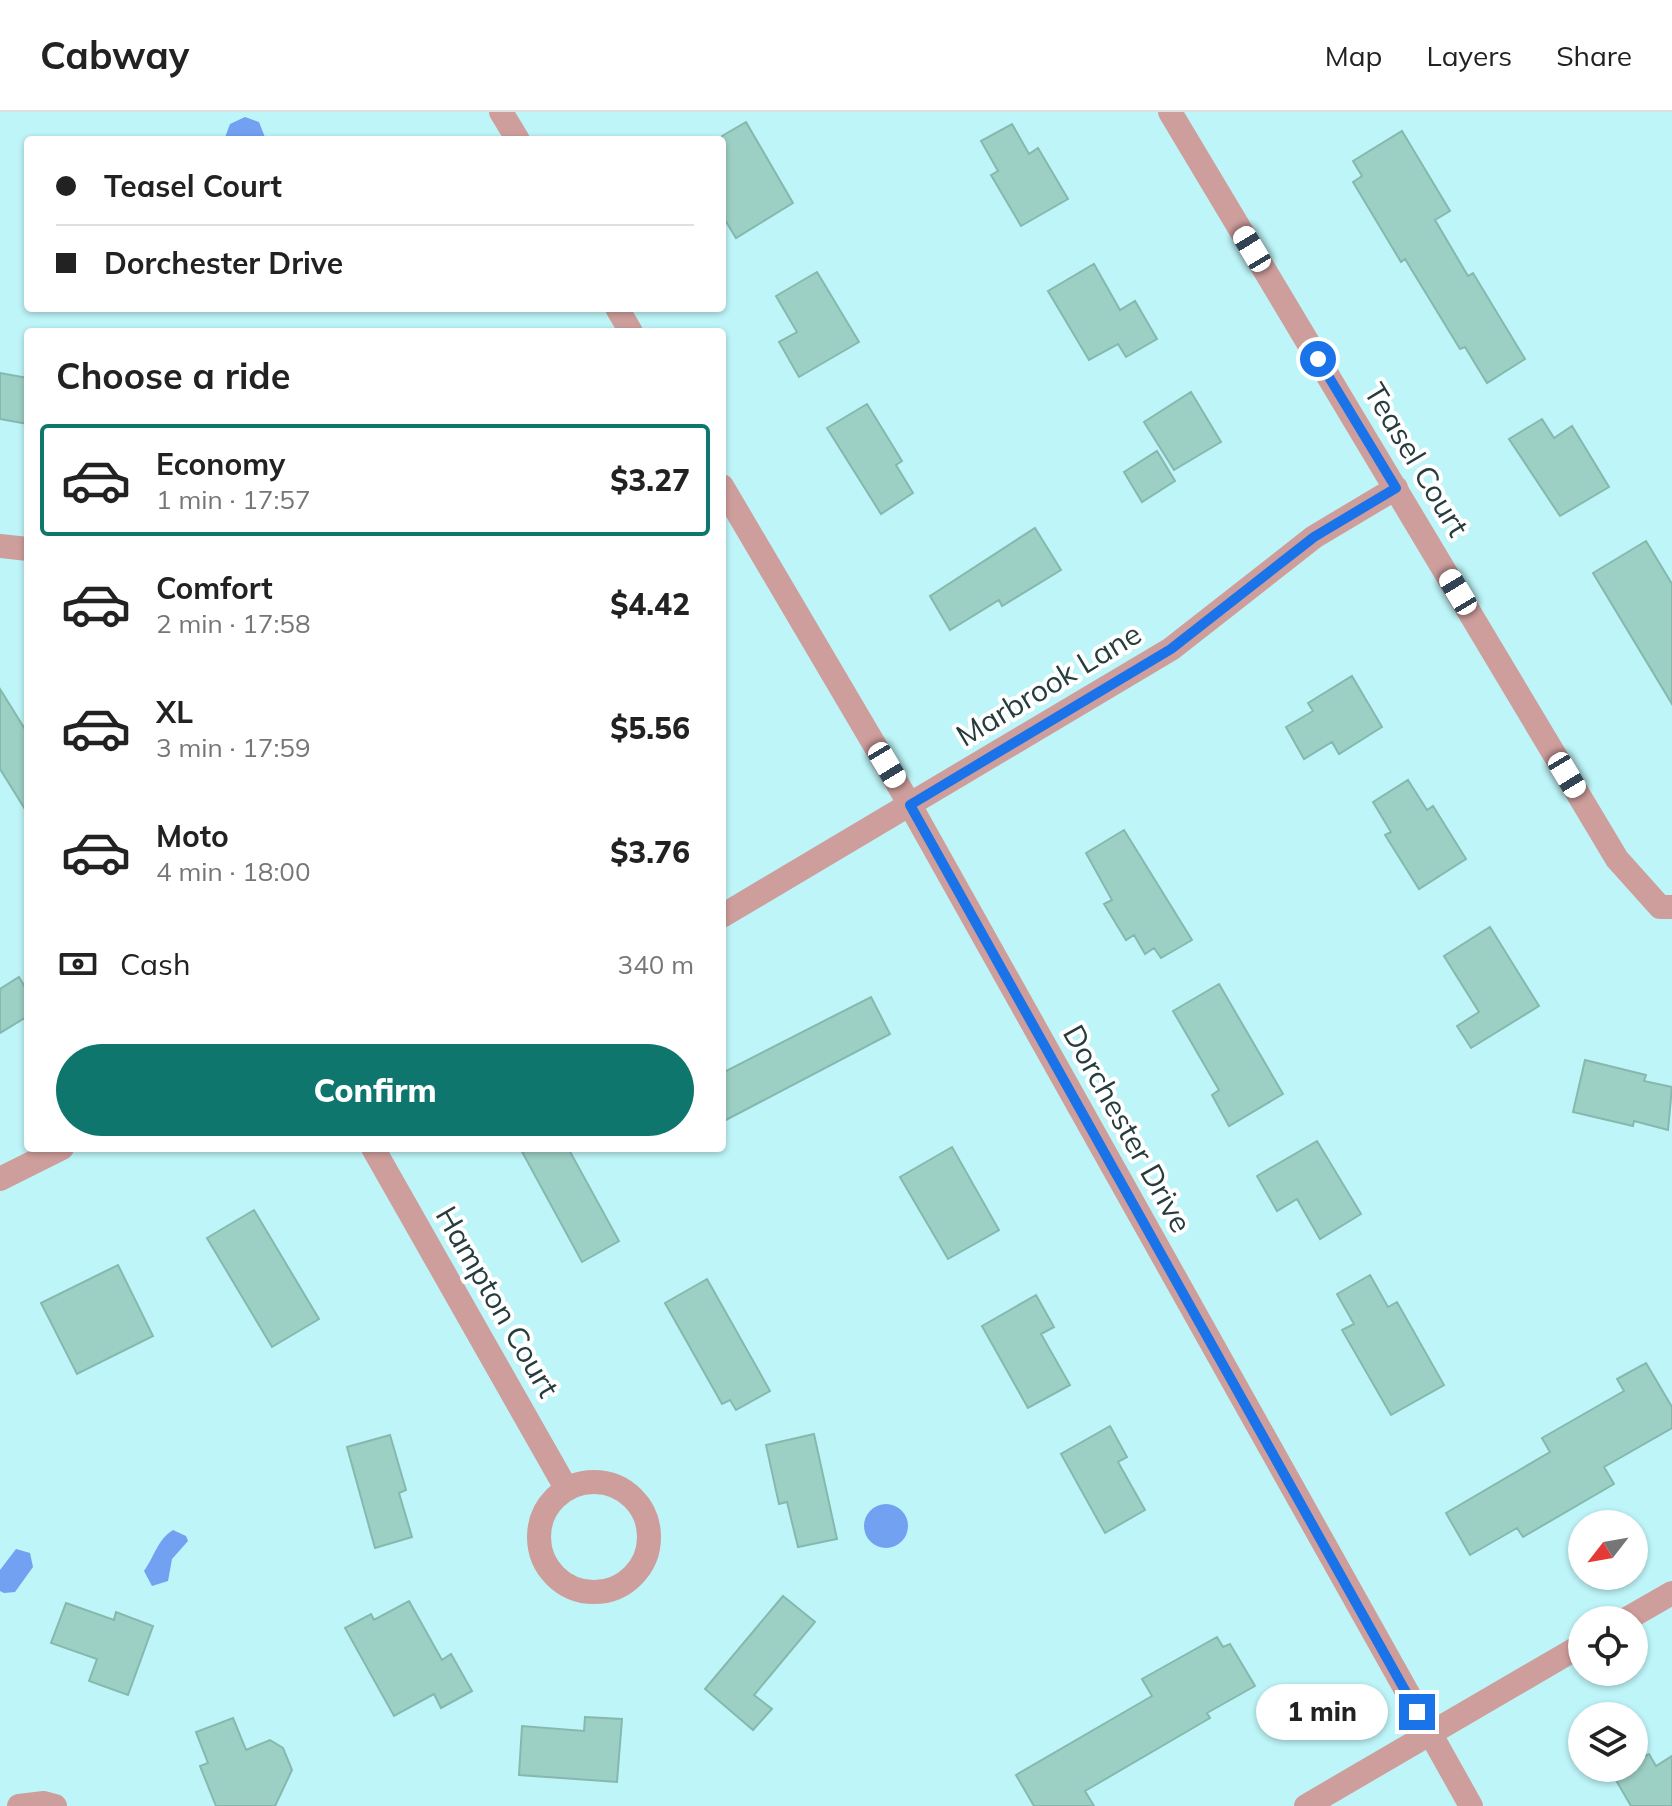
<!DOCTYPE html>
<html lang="en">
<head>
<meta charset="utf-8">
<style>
	:root { --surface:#fff; --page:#f2f2f2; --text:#222; --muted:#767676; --line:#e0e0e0; --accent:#0f766e }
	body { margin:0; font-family:Mulish,sans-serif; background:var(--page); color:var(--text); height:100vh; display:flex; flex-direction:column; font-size:30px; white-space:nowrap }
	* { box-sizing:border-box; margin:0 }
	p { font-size:26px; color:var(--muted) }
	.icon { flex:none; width:44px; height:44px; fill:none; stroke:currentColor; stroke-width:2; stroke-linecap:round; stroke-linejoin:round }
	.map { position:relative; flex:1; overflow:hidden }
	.side { position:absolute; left:24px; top:216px; width:702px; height:824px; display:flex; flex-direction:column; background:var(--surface); border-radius:8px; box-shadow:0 2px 6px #0004 }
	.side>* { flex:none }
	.banner { position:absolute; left:24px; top:24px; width:702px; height:176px; border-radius:8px; box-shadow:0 2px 6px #0004; display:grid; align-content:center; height:176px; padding:0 32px; background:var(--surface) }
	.needle { width:52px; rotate:239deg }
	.tools { position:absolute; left:1568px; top:1398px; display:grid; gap:16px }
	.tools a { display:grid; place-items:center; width:80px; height:80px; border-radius:50%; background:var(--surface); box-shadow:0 2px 6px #0004; font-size:40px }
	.end { position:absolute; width:36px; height:36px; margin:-18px; border:10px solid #1a73e8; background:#fff; box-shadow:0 0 0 4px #fff }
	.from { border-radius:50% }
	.bubble { position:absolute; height:56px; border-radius:28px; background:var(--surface); box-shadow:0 2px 6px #0004; font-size:26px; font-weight:800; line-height:56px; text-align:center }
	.car { position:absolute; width:24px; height:48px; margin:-24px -12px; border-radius:10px; box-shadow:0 0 6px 2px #0007; background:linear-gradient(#fff 24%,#345 0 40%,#fff 0 76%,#345 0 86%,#fff 0) }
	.banner b { display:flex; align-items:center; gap:28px; height:76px; font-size:30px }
	.banner b+b { border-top:2px solid var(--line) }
	.banner i { width:20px; height:20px; background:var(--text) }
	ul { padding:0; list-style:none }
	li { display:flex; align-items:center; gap:24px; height:112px; margin:0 16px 12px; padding:0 16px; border:4px solid transparent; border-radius:8px }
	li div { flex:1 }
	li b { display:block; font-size:30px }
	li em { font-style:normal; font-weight:800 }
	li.on { border-color:var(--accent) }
	li>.icon { width:72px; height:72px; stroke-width:1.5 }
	h2 { padding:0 32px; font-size:36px; line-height:96px }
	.pay { display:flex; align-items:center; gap:20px; height:88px; padding:0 32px; font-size:30px }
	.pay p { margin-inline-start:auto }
	.cta { display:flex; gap:16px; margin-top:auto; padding:16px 32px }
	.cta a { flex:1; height:92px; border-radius:48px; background:var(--accent); color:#fff; font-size:32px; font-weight:800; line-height:92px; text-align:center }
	header { display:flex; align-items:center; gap:48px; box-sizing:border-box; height:112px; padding:0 40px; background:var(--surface); border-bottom:2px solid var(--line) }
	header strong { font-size:38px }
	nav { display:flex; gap:44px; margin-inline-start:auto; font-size:28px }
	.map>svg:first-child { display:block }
	.water { fill:#73a1f1 }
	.building { fill:#9dd0c5; stroke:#86b8ae; stroke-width:2 }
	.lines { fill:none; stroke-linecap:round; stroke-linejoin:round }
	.minor { stroke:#ce9e9c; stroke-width:24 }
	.route { stroke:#1a73e8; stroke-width:10 }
	.labels { text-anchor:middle; stroke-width:8; stroke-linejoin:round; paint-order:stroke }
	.street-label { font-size:30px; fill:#263c3d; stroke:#fff }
</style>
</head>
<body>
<header>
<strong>Cabway</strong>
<nav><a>Map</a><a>Layers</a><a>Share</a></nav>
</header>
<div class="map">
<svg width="1672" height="1694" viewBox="0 0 1672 1694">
	<rect width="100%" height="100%" fill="#bef5f8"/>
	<path class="water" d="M245,5L259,10L266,28H224L230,12Z
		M864 1414a22 22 0 1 1 44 0a22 22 0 1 1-44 0Z
		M173,1418L186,1424L188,1429L172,1447L168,1469L152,1474L144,1459C155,1444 157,1428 173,1418Z
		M16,1437L30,1441L33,1455L15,1480L4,1481L0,1479V1458Z"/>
	<path class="building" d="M746,10L793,91L736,126L722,103V24Z
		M1012,12L1029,42L1038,36L1068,87L1021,114L991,63L998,59L981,29Z
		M1402,19L1450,99L1435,108L1468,164L1473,161L1525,247L1487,271L1465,235L1460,237L1405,147L1401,150L1353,70L1362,64L1353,49Z
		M1094,152L1120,198L1135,189L1157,227L1126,245L1118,232L1089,248L1048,179Z
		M817,160L859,230L799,265L779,230L797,220L776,184Z
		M0,261L28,266V312L0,307Z
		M1191,280L1221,330L1174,358L1144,310Z
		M867,292L902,349L896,353L913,381L881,402L827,316Z
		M1542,307L1554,326L1572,314L1609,375L1560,404L1509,327Z
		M1157,339L1175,369L1142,390L1124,360Z
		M1035,416L1061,458L1002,494L999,488L950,518L930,484Z
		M1646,429L1672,472V592L1593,461Z
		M1352,564L1382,615L1339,642L1332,630L1304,647L1286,615L1313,599L1308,591Z
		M0,577L28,622V702L0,657Z
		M1408,668L1427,698L1433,694L1466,747L1419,777L1385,723L1391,720L1373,690Z
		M1124,718L1192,828L1161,846L1154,836L1145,842L1134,823L1126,828L1104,792L1112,788L1086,741Z
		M1490,815L1539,894L1471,936L1457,914L1479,900L1444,844Z
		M19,865L28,880V904L0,921V877Z
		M1219,872L1283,982L1229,1014L1212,983L1219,978L1173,899Z
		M871,885L890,922L722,1010V961Z
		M1585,948L1646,963L1644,969L1672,975L1668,1018L1634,1009L1633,1014L1573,1000Z
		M1317,1029L1361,1102L1320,1127L1297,1087L1277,1099L1257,1064Z
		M952,1035L999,1118L948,1147L900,1065Z
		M520,1036H568L619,1129L582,1150Z
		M254,1098L319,1207L272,1235L207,1126Z
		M118,1153L153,1224L77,1262L41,1191Z
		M1370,1163L1388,1195L1397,1190L1444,1273L1391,1303L1342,1218L1354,1212L1337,1182Z
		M707,1167L770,1279L736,1298L730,1288L722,1292L665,1191Z
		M1036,1183L1054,1215L1041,1222L1070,1273L1028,1296L982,1214Z
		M1646,1251L1672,1295V1316L1604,1355L1614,1372L1523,1425L1517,1416L1470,1443L1446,1401L1550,1340L1542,1326L1624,1279L1617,1267Z
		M1110,1314L1127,1345L1118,1350L1145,1398L1105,1421L1061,1342Z
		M814,1322L837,1427L798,1435L787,1390L779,1392L766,1333Z
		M390,1323L406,1378L399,1381L412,1425L375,1436L347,1335Z
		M783,1484L815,1510L754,1583L772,1597L753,1618L705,1577Z
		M409,1489L442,1548L451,1542L472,1579L441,1596L434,1582L394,1604L345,1516L371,1502L374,1508Z
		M66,1491L114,1508L116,1500L153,1514L128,1583L89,1569L97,1547L51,1531Z
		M1217,1525L1223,1535L1230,1532L1255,1574L1207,1601L1210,1606L1085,1679L1094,1694H1034L1016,1663L1152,1584L1142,1567Z
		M585,1605L622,1607L617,1670L519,1663L522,1614L584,1619Z
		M233,1606L246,1638L270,1628L283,1636L292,1658L275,1694H216L200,1654L208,1651L196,1620Z
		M1649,1642L1656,1654L1672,1644V1694H1631L1613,1663L1625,1656H1634V1650Z"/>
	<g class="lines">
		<path class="minor" d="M501,0L518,28
			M1170,0L1617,747L1660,795H1672
			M617,196L631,220
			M722,374L910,693L1471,1694
			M0,434L28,437
			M722,804L1171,537L1314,425L1396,376
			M373,1036L566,1376
			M0,1067L62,1036
			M539 1425a55 55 0 1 1 110 0a55 55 0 1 1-110 0Z
			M1625,1508L1672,1481
			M19,1694L44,1691L55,1694
			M1306,1694L1582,1533"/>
	</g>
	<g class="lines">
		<path class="route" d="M1318,247L1396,376L1314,425L1171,537L910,693L1417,1600"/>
	</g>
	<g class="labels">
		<g class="street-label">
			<text transform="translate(1416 348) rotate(59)" y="10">Teasel Court</text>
			<text transform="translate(1049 573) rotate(-31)" y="10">Marbrook Lane</text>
			<text transform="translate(1127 1017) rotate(61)" y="10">Dorchester Drive</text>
			<text transform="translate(497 1190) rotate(60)" y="10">Hampton Court</text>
		</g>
	</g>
</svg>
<div class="tools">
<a><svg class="needle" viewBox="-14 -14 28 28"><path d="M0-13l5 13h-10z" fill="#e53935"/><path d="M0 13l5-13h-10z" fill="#767676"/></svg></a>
<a><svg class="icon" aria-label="locate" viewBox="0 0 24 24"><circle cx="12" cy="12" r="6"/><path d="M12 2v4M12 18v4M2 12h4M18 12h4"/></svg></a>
<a><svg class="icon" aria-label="layers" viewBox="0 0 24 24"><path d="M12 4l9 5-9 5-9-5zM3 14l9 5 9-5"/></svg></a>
</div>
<i class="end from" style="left:1318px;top:247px"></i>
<i class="end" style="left:1417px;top:1600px"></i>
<div class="bubble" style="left:1256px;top:1572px;width:132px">1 min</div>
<i class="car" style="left:1252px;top:137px;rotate:329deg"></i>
<i class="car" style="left:1458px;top:480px;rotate:329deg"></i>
<i class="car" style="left:887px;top:653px;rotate:149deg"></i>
<i class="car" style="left:1567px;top:663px;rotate:149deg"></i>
<div class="banner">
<b><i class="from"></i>Teasel Court</b>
<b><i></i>Dorchester Drive</b>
</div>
<section class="side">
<h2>Choose a ride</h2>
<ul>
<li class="on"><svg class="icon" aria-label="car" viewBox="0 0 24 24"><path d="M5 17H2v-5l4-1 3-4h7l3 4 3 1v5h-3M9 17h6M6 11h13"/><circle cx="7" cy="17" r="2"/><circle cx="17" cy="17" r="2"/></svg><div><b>Economy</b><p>1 min · 17:57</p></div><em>$3.27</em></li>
<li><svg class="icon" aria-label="car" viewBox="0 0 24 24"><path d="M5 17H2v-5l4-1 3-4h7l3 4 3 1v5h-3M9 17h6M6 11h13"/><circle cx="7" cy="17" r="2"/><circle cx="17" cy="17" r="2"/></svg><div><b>Comfort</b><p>2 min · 17:58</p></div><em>$4.42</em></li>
<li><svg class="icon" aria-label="car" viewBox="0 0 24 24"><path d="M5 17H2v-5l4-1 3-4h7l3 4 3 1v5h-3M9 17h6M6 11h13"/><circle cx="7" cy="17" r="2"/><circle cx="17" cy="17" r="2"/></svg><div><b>XL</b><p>3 min · 17:59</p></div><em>$5.56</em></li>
<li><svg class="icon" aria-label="car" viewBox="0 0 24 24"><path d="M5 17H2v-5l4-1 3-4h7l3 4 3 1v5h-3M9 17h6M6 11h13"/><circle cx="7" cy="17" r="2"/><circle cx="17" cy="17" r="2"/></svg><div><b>Moto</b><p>4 min · 18:00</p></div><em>$3.76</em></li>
</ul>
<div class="pay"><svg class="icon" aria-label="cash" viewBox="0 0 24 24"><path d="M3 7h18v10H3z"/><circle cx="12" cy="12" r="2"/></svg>Cash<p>340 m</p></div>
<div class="cta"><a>Confirm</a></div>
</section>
</div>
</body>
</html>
